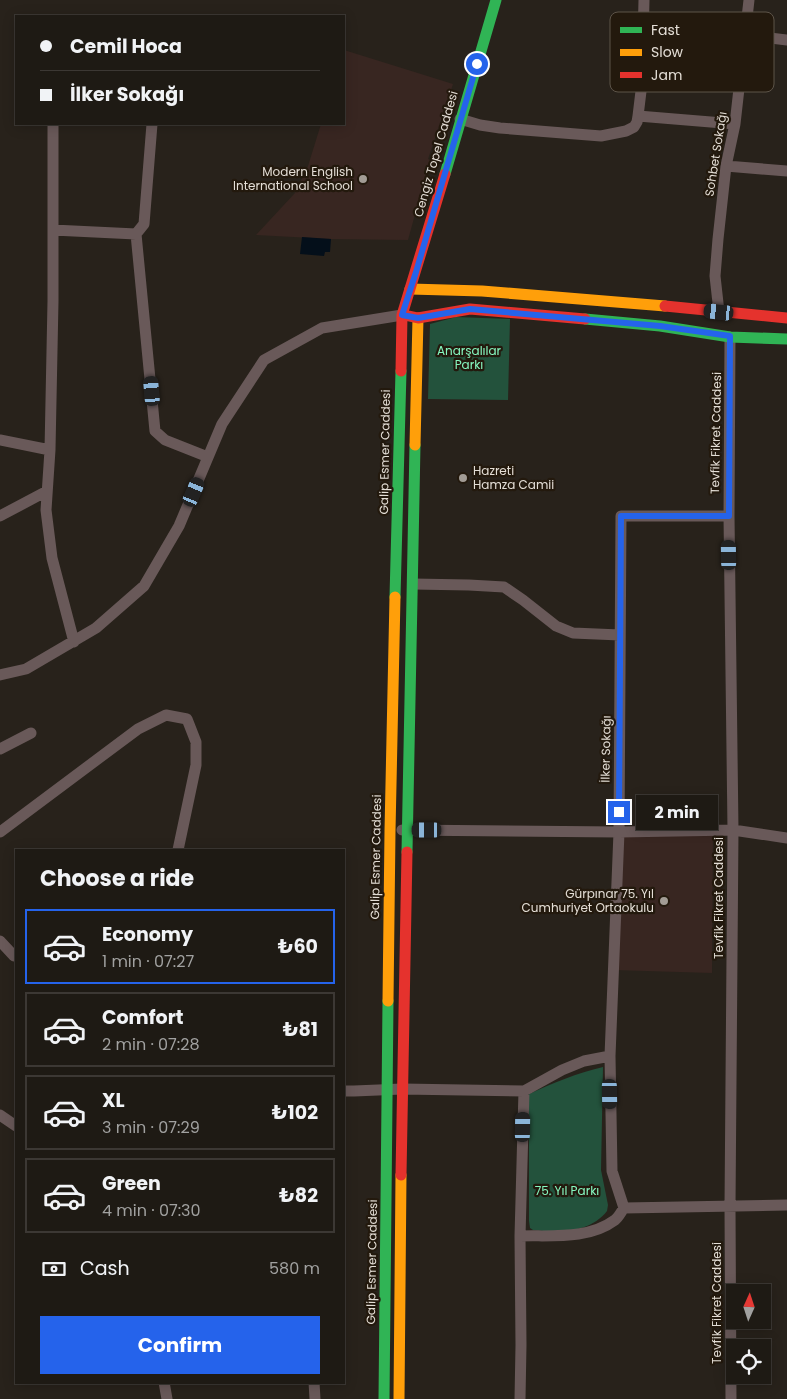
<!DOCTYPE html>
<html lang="en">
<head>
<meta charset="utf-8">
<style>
	:root { --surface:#1e1a14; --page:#2b2722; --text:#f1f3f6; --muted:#a1a1a0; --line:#3c3834; --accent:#2563eb }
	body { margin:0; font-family:Poppins,sans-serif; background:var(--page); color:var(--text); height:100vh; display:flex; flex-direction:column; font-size:19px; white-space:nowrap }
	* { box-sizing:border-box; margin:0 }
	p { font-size:16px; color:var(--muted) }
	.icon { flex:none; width:28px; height:28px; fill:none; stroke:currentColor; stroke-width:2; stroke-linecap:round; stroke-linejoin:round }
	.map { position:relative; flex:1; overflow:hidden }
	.sheet { position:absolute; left:15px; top:849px; width:330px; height:535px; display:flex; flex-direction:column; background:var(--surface); border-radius:0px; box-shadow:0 2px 12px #0003,0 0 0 1px var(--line) }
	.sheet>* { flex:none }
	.guide { position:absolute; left:15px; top:15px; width:330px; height:110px; border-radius:0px; box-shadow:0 2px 12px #0003,0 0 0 1px var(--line); display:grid; align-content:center; height:110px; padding:0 25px; background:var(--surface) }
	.needle { width:32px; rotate:3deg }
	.tools { position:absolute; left:726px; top:1284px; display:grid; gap:10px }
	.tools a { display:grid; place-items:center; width:45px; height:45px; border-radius:0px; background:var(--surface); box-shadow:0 2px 12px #0003,0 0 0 1px var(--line); font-size:25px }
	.end { position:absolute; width:22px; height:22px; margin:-11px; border:6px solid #2563eb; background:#fff; box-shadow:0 0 0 2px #fff }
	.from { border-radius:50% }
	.bubble { position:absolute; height:35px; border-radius:0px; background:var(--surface); box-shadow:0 2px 12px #0003,0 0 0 1px var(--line); font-size:16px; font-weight:700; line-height:35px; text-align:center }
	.car { position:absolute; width:15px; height:30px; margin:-15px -8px; border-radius:6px; box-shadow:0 0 4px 1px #0007; background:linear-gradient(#222 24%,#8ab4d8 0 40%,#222 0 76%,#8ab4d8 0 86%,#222 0) }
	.guide b { display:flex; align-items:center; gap:18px; height:48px; font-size:19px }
	.guide b+b { border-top:1px solid var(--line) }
	.guide i { width:12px; height:12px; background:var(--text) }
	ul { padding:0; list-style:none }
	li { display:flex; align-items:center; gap:15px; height:75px; margin:0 10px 8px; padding:0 15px; border:2px solid var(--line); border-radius:0px }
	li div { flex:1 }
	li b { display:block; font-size:19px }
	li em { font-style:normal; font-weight:700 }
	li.selected { border-color:var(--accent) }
	li>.icon { width:45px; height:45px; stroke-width:1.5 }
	h2 { padding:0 25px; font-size:22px; line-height:60px }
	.pay { display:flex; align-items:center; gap:12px; height:55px; padding:0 25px; font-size:19px }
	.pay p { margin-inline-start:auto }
	.button { display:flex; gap:10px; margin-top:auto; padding:10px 25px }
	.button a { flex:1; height:58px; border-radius:0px; background:var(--accent); color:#fff; font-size:20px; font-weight:700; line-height:58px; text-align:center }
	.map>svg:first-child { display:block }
	.education { fill:#382621 }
	.green { fill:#23523c }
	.water { fill:#040f1a }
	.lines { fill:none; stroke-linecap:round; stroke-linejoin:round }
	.street { stroke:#695959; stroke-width:11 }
	.fast { stroke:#30b455; stroke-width:11 }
	.slow { stroke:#ff9f0a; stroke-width:11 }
	.jam { stroke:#e5322d; stroke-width:11 }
	.route { stroke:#2563eb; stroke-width:6 }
	.poi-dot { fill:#a29c95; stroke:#23190d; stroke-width:2 }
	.labels { text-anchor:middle; stroke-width:4.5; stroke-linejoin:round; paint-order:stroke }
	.street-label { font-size:12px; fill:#e4ded6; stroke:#23190d }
	.poi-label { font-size:12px; fill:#e4ded6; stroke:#23190d; text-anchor:end }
	.park-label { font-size:12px; fill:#86f8c1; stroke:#23190d }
	.key { fill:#23190d; stroke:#5d5449; stroke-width:1 }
	.key-label { font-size:14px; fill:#e4ded6 }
</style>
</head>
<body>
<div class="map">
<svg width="787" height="1399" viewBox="0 0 787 1399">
	<rect width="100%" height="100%" fill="#28221b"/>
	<path class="education" d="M344,50L453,84L428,159L430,160L408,240L331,239L256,235L295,193L308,166L321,124H344Z
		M713,830L712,973L613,970L619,832Z"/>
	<path class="green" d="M456,317L510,319L508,400L428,399L430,324Z
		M603,1067L601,1170L608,1205L607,1211C590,1233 559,1233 533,1230L530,1228L529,1221V1094C553,1083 577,1073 603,1067Z"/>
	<path class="water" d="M302,237L331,239L330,252H325L324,256L300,254Z"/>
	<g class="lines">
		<path class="street" d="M745,35L787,40
			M638,116L735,124
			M460,119L480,125L500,128L601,136L626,131L634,127L637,122L638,116L642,83L644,0
			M53,124V301L50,450L46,510L52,558L74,642
			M152,124L144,224L136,234L155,431L165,440L208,457
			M726,166L787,171
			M53,230L136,234
			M719,312L715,276L718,239L726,166L735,124L749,0
			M730,337L729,516L733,830L730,1206L731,1399
			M0,440L50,450
			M0,516L47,491
			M413,584L469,585L504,587L523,600L556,626L573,633L620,635
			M0,675L26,669L96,628L144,586L179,526L222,424L264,360L322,328L402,315
			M0,749L31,733
			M402,830L619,832L733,830L787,838
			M0,832L138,729L166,715L187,719L196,742V765L178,850
			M0,941L14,956
			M344,1091H354L402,1089L524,1091L520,1236L521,1345L520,1399
			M524,1091L562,1070L584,1061L610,1056
			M0,1115L16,1126
			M624,1208L612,1171L610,1056L619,832L621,516H729
			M520,1236C551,1235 588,1240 615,1220C619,1217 621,1212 624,1208L787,1205
			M164,1382L167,1399
			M314,1382L315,1399"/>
		<path class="fast" d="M445,174L496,0
			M585,319L660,326L730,337L787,339
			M395,597L401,371
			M407,852L415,445
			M384,1399L388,1001"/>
		<path class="slow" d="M410,289L482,291L665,306
			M415,445L418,318
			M388,1001L390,831L395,597
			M399,1399L401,1175"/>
		<path class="jam" d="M665,306L787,318
			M409,316L418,318L470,309L585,319
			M401,371L402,315L445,174
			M401,1175L407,852"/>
	</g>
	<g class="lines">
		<path class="route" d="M477,64L416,272L402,315L418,318L470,309L660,326L730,336L729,516H621L619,812"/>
	</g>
	<g class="poi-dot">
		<circle cx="363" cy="179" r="5"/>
		<circle cx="463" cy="478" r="5"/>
		<circle cx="664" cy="901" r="5"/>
	</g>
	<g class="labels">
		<g class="street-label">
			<text transform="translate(436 154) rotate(-74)" y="4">Cengiz Topel Caddesi</text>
			<text transform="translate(716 154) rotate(-81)" y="4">Sohbet Sokağı</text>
			<text transform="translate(716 433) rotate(-89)" y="4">Tevfik Fikret Caddesi</text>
			<text transform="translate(385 452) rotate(-89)" y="4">Galip Esmer Caddesi</text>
			<text transform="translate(606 749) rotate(-89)" y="4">İlker Sokağı</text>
			<text transform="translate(376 857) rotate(-89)" y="4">Galip Esmer Caddesi</text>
			<text transform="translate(719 898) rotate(-90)" y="4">Tevfik Fikret Caddesi</text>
			<text transform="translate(372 1262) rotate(-89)" y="4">Galip Esmer Caddesi</text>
			<text transform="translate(717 1303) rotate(-90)" y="4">Tevfik Fikret Caddesi</text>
		</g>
		<g class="poi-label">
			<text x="353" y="176">Modern English<tspan x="353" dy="14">International School</tspan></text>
			<text x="473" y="475" text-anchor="start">Hazreti<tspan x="473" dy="14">Hamza Camii</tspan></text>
			<text x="654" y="898">Gürpınar 75. Yıl<tspan x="654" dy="14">Cumhuriyet Ortaokulu</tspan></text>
		</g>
		<g class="park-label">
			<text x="469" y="355">Anarşalılar<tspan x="469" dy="14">Parkı</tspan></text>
			<text x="567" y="1195">75. Yıl Parkı</text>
		</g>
	</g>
	<rect x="610" y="12" width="164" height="80" rx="8" class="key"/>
	<rect x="620" y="27" width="22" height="6" fill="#30b455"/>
	<rect x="620" y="49" width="22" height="7" fill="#ff9f0a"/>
	<rect x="620" y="72" width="22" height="6" fill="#e5322d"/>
	<g class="key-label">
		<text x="651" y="35">Fast</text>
		<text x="651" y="57">Slow</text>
		<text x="651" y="80">Jam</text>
	</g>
</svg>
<div class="tools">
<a><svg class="needle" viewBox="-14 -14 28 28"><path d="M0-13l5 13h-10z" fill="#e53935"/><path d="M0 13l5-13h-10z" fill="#a1a1a0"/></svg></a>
<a><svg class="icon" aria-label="locate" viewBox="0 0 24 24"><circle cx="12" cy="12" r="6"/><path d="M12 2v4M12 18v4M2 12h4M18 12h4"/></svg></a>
</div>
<i class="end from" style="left:477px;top:64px"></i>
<i class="end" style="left:619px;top:812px"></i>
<div class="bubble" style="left:636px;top:795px;width:82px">2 min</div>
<i class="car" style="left:719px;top:312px;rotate:276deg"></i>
<i class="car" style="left:152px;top:391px;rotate:355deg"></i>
<i class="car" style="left:194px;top:492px;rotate:23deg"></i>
<i class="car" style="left:729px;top:555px;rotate:359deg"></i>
<i class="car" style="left:427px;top:830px;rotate:270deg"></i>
<i class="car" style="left:610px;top:1094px;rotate:179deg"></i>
<i class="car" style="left:523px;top:1127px;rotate:1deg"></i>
<div class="guide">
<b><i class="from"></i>Cemil Hoca</b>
<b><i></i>İlker Sokağı</b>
</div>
<section class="sheet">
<h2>Choose a ride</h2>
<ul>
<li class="selected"><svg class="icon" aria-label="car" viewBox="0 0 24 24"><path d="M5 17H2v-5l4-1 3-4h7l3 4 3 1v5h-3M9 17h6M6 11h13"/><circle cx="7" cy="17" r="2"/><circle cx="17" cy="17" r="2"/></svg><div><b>Economy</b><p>1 min · 07:27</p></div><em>₺60</em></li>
<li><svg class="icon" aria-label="car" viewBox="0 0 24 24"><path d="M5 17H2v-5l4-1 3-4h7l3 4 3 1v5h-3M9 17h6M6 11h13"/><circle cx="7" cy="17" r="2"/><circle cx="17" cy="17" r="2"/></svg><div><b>Comfort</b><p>2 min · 07:28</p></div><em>₺81</em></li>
<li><svg class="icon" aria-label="car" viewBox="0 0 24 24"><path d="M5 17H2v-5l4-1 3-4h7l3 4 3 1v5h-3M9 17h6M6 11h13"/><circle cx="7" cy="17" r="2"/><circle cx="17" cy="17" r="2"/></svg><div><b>XL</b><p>3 min · 07:29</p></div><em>₺102</em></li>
<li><svg class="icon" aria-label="car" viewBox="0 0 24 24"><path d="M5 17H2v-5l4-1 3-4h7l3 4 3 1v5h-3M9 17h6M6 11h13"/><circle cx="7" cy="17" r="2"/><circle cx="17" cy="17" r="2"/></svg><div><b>Green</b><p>4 min · 07:30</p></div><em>₺82</em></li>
</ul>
<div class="pay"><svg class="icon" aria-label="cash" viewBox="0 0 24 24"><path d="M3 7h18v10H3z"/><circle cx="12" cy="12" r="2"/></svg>Cash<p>580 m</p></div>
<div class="button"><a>Confirm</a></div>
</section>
</div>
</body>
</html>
